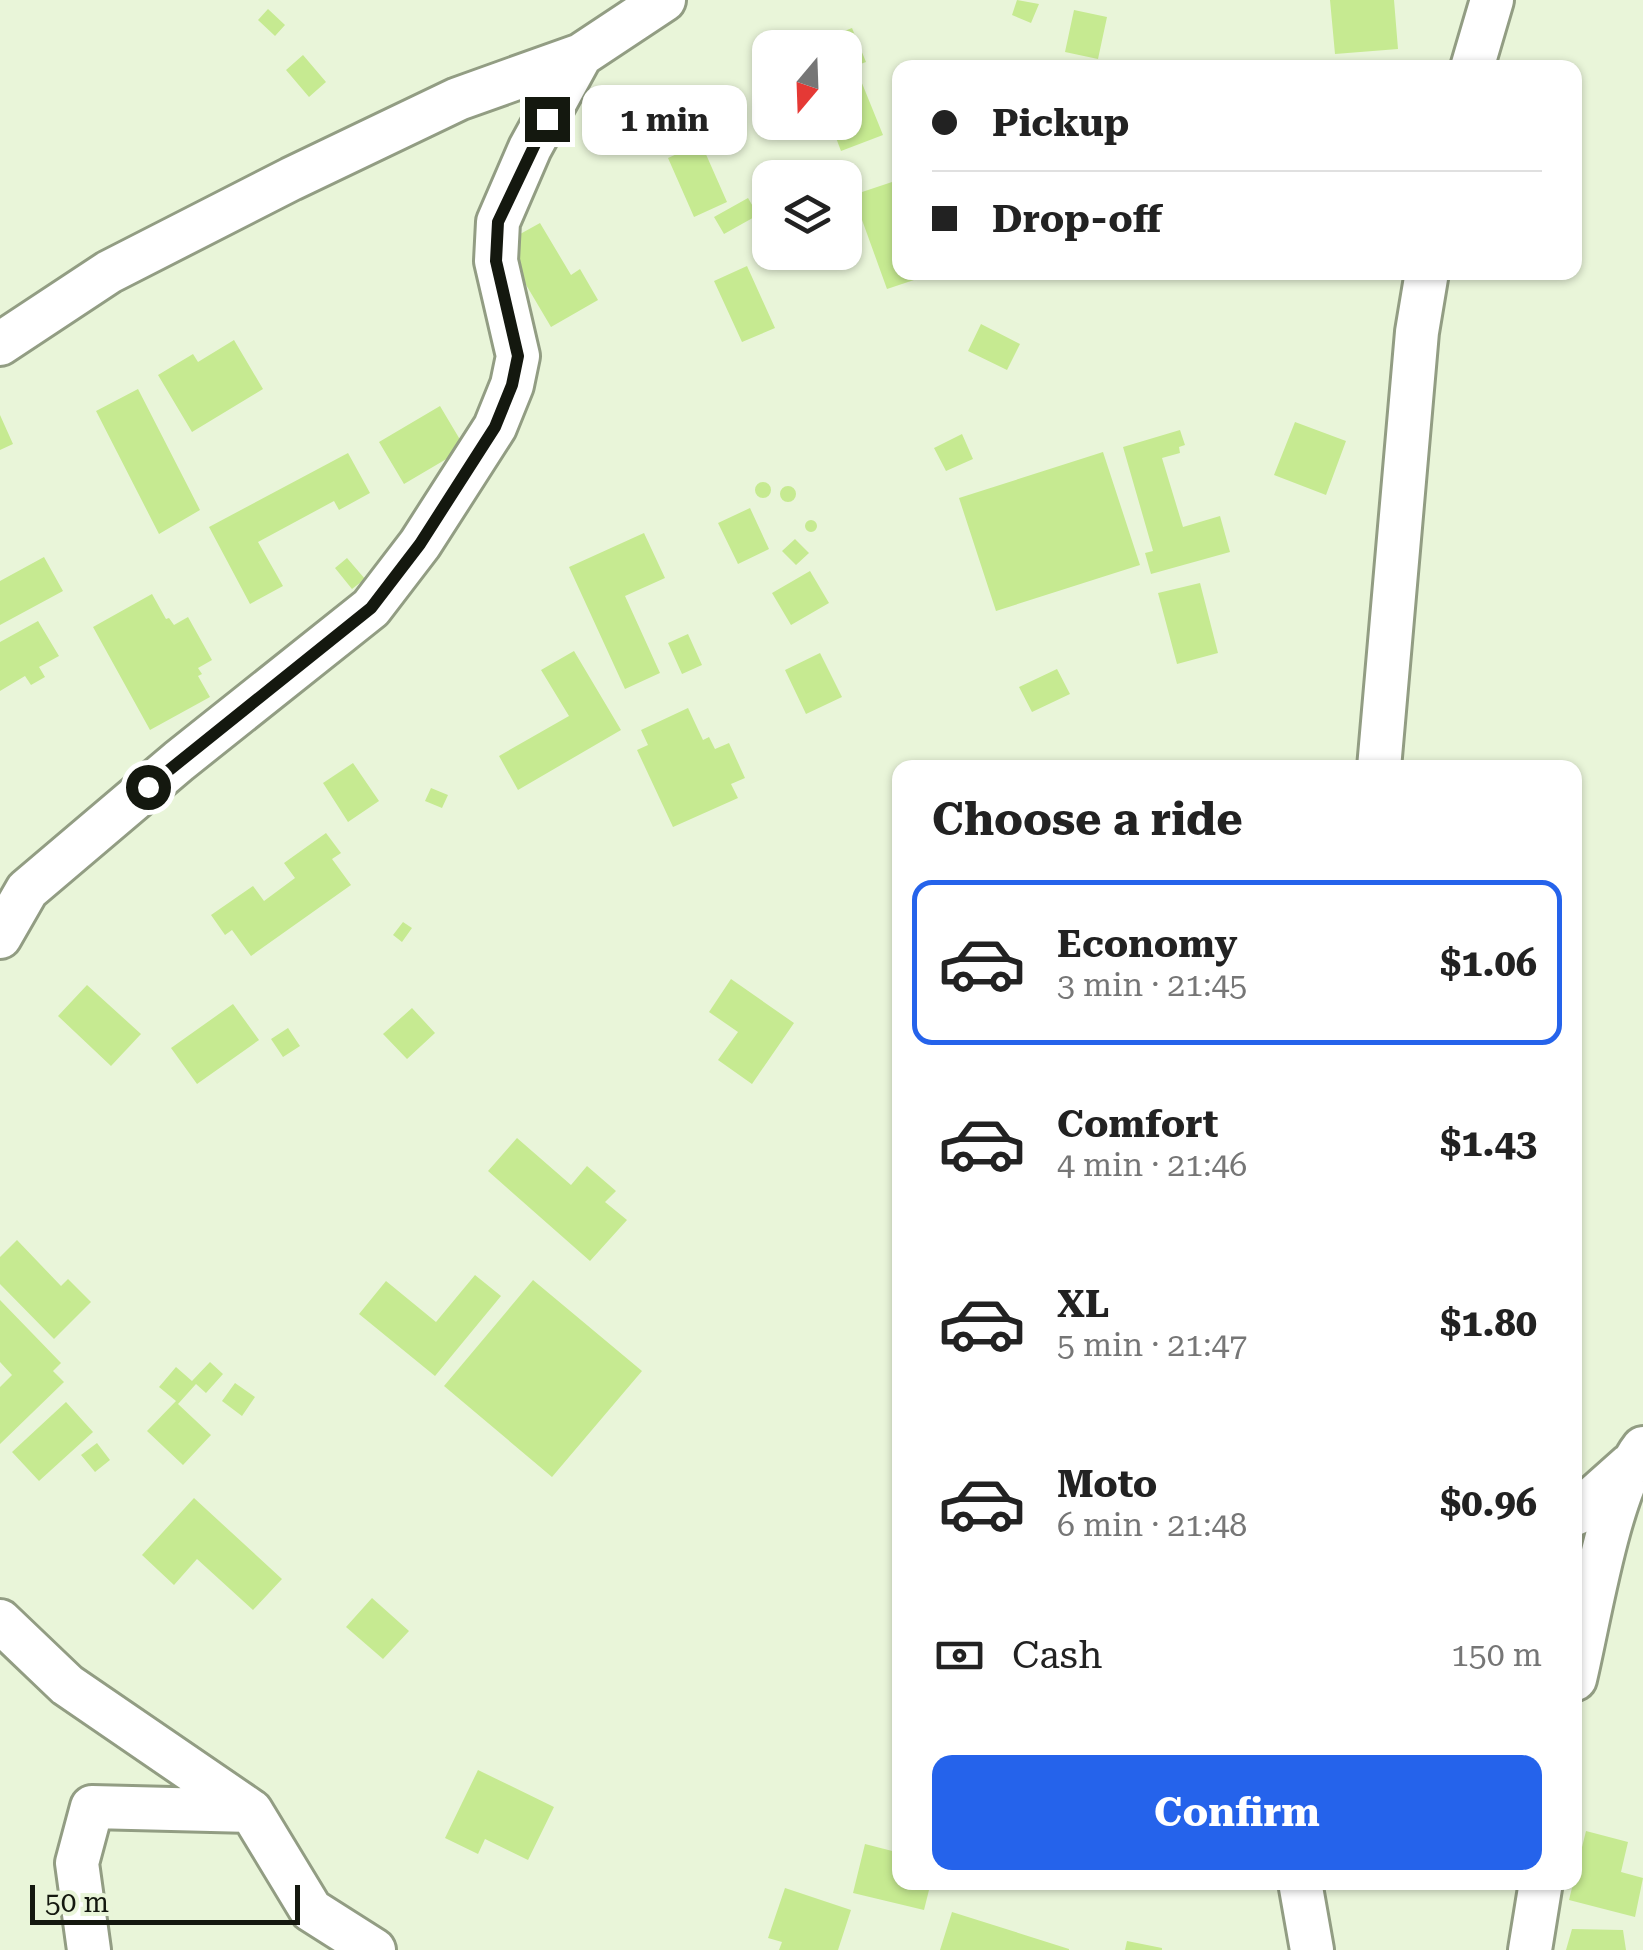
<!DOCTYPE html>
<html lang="en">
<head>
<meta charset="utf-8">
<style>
	:root { --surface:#fff; --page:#f2f2f2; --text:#222; --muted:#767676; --line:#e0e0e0; --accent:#2563eb }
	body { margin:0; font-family:"Roboto Serif",serif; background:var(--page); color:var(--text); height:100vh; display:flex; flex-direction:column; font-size:38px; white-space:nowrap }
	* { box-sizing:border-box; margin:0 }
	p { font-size:32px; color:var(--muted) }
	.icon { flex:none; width:55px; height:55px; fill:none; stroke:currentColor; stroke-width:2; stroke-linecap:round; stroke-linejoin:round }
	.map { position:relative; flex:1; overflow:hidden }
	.side { position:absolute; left:892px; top:760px; width:690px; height:1130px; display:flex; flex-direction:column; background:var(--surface); border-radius:20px; box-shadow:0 2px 8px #0004 }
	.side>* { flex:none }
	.banner { position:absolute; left:892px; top:60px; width:690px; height:220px; border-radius:20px; box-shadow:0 2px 8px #0004; display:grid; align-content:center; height:220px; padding:0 40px; background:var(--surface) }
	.needle { width:65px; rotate:199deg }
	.buttons { position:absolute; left:752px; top:30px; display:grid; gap:20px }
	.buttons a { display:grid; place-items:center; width:110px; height:110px; border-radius:20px; background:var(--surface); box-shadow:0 2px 8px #0004; font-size:50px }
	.scale { position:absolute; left:30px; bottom:25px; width:270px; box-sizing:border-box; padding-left:10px; border:5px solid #14180f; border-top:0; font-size:28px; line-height:35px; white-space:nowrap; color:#14180f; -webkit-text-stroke:8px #e9f5d9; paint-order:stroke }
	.end { position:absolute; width:45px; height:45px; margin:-22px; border:12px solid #14180f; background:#fff; box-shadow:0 0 0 5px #fff }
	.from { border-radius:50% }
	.bubble { position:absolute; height:70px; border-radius:20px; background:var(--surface); box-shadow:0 2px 8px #0004; font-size:32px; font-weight:700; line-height:70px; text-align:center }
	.banner b { display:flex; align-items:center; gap:35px; height:95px; font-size:38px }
	.banner b+b { border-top:2px solid var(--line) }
	.banner i { width:25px; height:25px; background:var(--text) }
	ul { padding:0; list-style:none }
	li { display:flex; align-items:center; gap:30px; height:165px; margin:0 20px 15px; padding:0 20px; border:5px solid transparent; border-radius:20px }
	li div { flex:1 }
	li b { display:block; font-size:38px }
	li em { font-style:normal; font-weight:700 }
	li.selected { border-color:var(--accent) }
	li>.icon { width:90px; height:90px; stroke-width:1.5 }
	h2 { padding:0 40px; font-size:45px; line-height:120px }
	.pay { display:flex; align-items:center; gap:25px; height:110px; padding:0 40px; font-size:38px }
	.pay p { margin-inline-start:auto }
	.primary-button { display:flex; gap:20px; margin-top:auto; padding:20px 40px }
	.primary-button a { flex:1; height:115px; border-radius:20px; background:var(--accent); color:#fff; font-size:40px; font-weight:700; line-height:115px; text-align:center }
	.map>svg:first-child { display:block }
	.building { fill:#c6ea91 }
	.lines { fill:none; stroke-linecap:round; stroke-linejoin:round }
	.minor-casing { stroke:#929d83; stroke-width:48 }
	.minor { stroke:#fff; stroke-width:42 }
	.route { stroke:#14180f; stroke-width:12 }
</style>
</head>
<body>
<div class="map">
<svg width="1643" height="1950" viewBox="0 0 1643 1950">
	<rect width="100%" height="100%" fill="#e9f5d9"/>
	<path class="building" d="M1017,0L1039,4L1031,23L1012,15Z
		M1330,0H1394L1398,49L1335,54Z
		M268,9L285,25L275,36L258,20Z
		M1074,10L1107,17L1098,59L1065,52Z
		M852,28L866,62L855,66L883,135L841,151L830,122H845V48L804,47Z
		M303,55L326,82L309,97L286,70Z
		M731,89L745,120L665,154L651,123Z
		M701,143L727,202L694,217L668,158Z
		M892,182L900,205V272H925L926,276L887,289L853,195Z
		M770,191V213L760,217L752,200Z
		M748,198L758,215L724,234L714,217Z
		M540,223L571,275L580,269L598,300L551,327L502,244Z
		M747,266L775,328L742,342L714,281Z
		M981,324L1020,344L1007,370L968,351Z
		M234,340L263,389L192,432L158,375L193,354L198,362Z
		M138,389L200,510L159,534L96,411Z
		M440,406L465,448L404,484L379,442Z
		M0,415L13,444L0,450Z
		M1295,422L1346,441L1326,495L1274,475Z
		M1180,430L1185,445L1179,447L1180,453L1162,458L1183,527L1220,516L1230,552L1151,574L1145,553L1153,551L1123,447Z
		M962,434L973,459L946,471L934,448Z
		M1103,452L1140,565L996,611L959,498Z
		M348,453L370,493L339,510L334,501L258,542L283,586L250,604L209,527Z
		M755 490a8 8 0 1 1 16 0a8 8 0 1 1-16 0Z
		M780 494a8 8 0 1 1 16 0a8 8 0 1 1-16 0Z
		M750,508L769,549L738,564L718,523Z
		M805 526a6 6 0 1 1 12 0a6 6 0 1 1-12 0Z
		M644,533L665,578L625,596L660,673L625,689L569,567Z
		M795,539L809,553L796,565L782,551Z
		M44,557L63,591L0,625V581Z
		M347,558L365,579L352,589L335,568Z
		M810,571L829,603L791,625L772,593Z
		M1200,583L1218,653L1177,664L1158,593Z
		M152,594L166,619L169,618L174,625L188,617L212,660L198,668L202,674L198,676L210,697L150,730L93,627Z
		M38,621L59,656L39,667L45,677L31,685L25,676L0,691V642Z
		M688,634L702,665L682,674L668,643Z
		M574,651L621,730L518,790L499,756L569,716L541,670Z
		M820,653L842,697L806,714L785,670Z
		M1057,669L1070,694L1032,712L1019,687Z
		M688,708L703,740L709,737L715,749L729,743L745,778L731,784L738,798L673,827L637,750L648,745L641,730Z
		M353,763L379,801L348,822L323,783Z
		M431,788L448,795L442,808L425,801Z
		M326,833L341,853L332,859L351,885L251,956L232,930L225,935L211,915L253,886L264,901L295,878L284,863Z
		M403,922L412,928L402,942L393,935Z
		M731,979L794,1023L752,1084L718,1060L738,1032L709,1012Z
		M87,985L141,1034L111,1066L58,1016Z
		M233,1004L259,1040L197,1084L171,1048Z
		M412,1008L435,1033L407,1059L383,1034Z
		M288,1028L300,1046L283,1057L271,1039Z
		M517,1138L571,1185L587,1166L616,1191L605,1202L627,1220L590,1261L488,1171Z
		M17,1240L61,1286L68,1279L91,1302L54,1339L0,1284V1257Z
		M475,1275L501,1296L435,1376L359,1314L386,1281L436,1322Z
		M533,1280L642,1371L552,1477L444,1386Z
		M0,1300L61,1363L53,1371L64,1382L0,1444V1387L12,1375L0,1362Z
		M210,1362L223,1374L206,1393L196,1384L178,1404L211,1435L183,1465L147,1431L176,1401L159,1387L176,1367L192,1381Z
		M235,1383L255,1397L242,1416L222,1401Z
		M66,1402L93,1432L39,1481L12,1452Z
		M97,1443L110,1460L95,1472L81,1455Z
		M194,1498L282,1579L253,1610L197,1559L174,1585L142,1555Z
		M372,1598L409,1631L383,1659L346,1627Z
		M478,1770L554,1807L528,1860L485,1839L478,1854L445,1838Z
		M1586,1831L1628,1842L1621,1872L1643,1878L1635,1917L1569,1900Z
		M865,1844L900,1853V1882H931L924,1910L853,1893Z
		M785,1888L851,1910L838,1950H779L782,1942L768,1938Z
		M952,1912L1069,1949V1950H940Z
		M1572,1929L1623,1930L1626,1950H1566Z
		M1127,1941L1162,1948V1950H1125Z"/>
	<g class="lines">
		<g class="minor-casing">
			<path id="minor" d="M1472,68L1492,0
				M0,344L109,272L291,179L458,99L581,55L664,0
				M1379,768L1417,332L1427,272
				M0,937L27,890L179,761L371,608L420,544L495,427L512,385L518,356L496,261L498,222L530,148L581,55
				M1575,1514L1630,1465
				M0,1621L67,1685L251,1811L311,1910L374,1950
				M1575,1679C1589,1621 1609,1491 1643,1448
				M1300,1882L1312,1950
				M89,1950L77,1863L92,1807L251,1811
				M1530,1950L1541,1882"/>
		</g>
		<use href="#minor" class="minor"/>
	</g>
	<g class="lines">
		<path class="route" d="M148,787L371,608L420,544L495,427L512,385L518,356L496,261L498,222L547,119"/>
	</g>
</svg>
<div class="buttons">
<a><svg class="needle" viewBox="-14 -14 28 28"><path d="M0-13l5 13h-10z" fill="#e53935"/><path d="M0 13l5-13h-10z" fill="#767676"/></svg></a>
<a><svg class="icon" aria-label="layers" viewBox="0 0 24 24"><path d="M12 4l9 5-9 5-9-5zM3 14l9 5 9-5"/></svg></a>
</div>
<div class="scale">50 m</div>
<i class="end from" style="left:148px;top:787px"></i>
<i class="end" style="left:547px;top:119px"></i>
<div class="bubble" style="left:582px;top:85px;width:165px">1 min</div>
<div class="banner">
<b><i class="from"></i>Pickup</b>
<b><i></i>Drop-off</b>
</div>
<section class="side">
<h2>Choose a ride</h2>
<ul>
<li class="selected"><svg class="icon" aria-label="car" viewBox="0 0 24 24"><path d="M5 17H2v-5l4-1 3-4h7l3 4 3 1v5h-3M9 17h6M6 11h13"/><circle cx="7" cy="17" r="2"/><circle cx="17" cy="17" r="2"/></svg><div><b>Economy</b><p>3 min · 21:45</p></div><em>$1.06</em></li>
<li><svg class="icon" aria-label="car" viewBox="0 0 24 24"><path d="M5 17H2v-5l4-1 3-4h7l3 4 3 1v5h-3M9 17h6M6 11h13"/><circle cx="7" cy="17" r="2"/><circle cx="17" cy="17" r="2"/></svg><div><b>Comfort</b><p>4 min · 21:46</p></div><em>$1.43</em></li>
<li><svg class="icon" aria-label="car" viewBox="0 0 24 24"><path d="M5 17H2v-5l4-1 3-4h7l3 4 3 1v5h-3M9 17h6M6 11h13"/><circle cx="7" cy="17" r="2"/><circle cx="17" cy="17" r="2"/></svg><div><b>XL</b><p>5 min · 21:47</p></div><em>$1.80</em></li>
<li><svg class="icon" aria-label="car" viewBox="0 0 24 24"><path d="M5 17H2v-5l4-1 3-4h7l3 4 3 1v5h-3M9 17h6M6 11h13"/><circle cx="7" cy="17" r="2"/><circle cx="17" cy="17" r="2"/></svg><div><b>Moto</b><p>6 min · 21:48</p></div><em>$0.96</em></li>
</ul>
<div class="pay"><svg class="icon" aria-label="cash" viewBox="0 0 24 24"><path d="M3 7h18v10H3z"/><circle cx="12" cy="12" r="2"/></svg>Cash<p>150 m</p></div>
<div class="primary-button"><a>Confirm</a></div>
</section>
</div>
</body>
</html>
